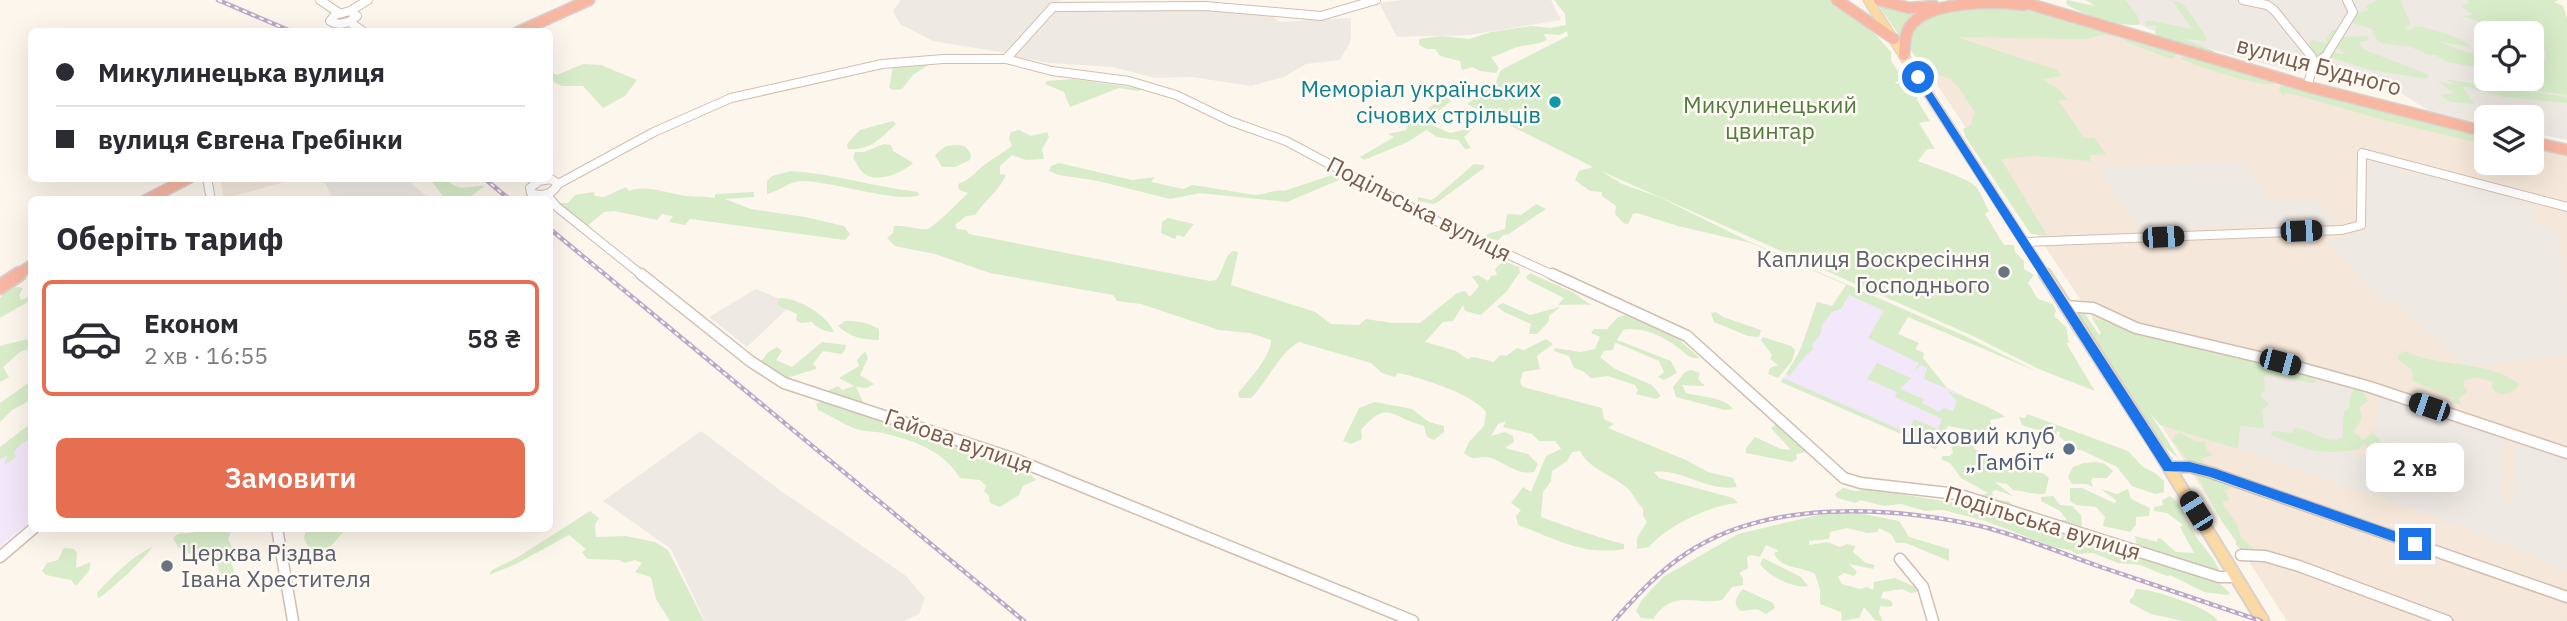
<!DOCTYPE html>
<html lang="uk">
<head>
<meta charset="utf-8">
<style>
	:root { --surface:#fff; --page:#f2f2f3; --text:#2b2b33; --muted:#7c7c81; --line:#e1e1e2; --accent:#e76f51 }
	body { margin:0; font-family:"IBM Plex Sans",sans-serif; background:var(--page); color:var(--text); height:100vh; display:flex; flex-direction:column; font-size:26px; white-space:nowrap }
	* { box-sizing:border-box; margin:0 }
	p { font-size:23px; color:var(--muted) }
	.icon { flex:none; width:38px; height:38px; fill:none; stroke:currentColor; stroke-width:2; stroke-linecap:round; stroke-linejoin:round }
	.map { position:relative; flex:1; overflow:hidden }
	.panel { position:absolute; left:28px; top:196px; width:525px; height:336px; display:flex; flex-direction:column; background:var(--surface); border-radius:10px; box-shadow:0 7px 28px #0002 }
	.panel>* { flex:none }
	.guide { position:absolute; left:28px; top:28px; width:525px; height:154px; border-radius:10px; box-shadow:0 7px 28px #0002; display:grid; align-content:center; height:154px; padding:0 28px; background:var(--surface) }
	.fabs { position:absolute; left:2474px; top:21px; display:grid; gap:14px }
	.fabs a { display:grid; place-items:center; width:70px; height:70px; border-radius:10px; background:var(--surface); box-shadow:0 7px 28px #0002; font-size:35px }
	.end { position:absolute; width:32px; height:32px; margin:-16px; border:9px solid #1a73e8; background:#fff; box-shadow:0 0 0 4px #fff }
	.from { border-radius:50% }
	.bubble { position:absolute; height:49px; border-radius:10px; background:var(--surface); box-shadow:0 7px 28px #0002; font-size:23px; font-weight:600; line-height:49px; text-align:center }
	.car { position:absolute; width:21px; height:42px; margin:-21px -10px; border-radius:9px; box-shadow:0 0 5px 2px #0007; background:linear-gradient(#222 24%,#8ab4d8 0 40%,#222 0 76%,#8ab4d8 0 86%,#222 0) }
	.guide b { display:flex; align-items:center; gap:24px; height:66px; font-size:26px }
	.guide b+b { border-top:2px solid var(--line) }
	.guide i { width:18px; height:18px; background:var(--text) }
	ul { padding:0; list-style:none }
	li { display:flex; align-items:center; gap:21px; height:116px; margin:0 14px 10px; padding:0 14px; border:4px solid transparent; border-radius:10px }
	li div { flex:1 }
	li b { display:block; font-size:26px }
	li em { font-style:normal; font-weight:600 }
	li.active { border-color:var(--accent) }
	li>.icon { width:63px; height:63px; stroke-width:1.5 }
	h2 { padding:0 28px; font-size:32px; line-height:84px }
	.primary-button { display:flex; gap:14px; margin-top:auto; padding:14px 28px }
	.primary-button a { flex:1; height:80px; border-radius:10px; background:var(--accent); color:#fff; font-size:28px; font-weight:600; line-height:80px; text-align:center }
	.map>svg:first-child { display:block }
	.residential { fill:#f5e8da }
	.industrial { fill:#efe9e4; fill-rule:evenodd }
	.education { fill:#f3e8fa }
	.green { fill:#d8ecc9 }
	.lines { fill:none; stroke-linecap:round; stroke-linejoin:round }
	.minor-far1-casing { stroke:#d1beb0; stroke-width:10 }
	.minor-casing { stroke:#d1beb0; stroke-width:13 }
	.major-far1-casing { stroke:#dad1cd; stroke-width:11 }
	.major-casing { stroke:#dad1cd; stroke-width:15 }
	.highway-far1-casing { stroke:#dad1cd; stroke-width:13 }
	.highway-casing { stroke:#dad1cd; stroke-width:17 }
	.minor-far1 { stroke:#fff; stroke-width:8 }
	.minor { stroke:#fff; stroke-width:10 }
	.major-far1 { stroke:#fbd9a5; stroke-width:9 }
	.major { stroke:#fbd9a5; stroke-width:11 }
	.highway-far1 { stroke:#f7b7a3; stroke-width:10 }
	.highway { stroke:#f7b7a3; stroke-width:13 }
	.rail-casing { stroke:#b9a8c9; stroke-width:4.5 }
	.rail { stroke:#fffaf3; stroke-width:2; stroke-dasharray:4.5; stroke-linecap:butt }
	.route { fill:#1a73e8 }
	.culture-dot { fill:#0f9aa8; stroke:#fffaf3; stroke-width:2.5 }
	.worship-dot { fill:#6b7280; stroke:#fffaf3; stroke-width:2.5 }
	.service-dot { fill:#5c6f8a; stroke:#fffaf3; stroke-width:2.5 }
	.labels { text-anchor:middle; stroke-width:5; stroke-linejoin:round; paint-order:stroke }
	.street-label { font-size:23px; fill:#7a5c4d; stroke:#fffaf3 }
	.culture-label { font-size:23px; fill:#0d838f; stroke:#fffaf3; text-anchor:end }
	.park-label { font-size:23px; fill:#537a41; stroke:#fffaf3 }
	.worship-label { font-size:23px; fill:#5b616d; stroke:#fffaf3; text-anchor:end }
	.service-label { font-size:23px; fill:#4e5e75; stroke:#fffaf3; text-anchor:end }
</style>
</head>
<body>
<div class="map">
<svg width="2567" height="621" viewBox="0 0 2567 621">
	<rect width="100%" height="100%" fill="#fdf6ec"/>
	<path class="residential" d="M2040,11L2278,85L2487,138V163H2532V148L2567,155V621H2287L2088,311L1912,47Z
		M220,178L283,179L284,182L224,199Z"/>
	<path class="industrial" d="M901,0H1060L1051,3L1006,53L933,41L900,24L893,11Z
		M1402,0H1551L1561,20L1469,35L1397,37L1379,3Z
		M2085,0H2530L2567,90V140L2532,133V117H2487V124L2431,112L2399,92L2305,68L2299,73L2170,38ZM2487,33H2532V79H2487Z
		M1160,8L1208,9L1271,14L1279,22L1351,18V35L1350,43L1340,60L1306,64L1284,77L1251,86L1192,77L1155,78L1113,67L1049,63L1014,56L1048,14L1057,9L1071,11Z
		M2369,158L2531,204L2539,227L2557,232L2567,301V355L2466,366L2393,301H2382L2326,240L2344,238L2342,234H2371L2366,226Z
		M2241,162L2271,200L2315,199L2336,222L2138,229L2098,168Z
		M323,179H406L430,199H333Z
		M756,289L792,304L747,347L709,317Z
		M2259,361L2359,390L2346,451L2369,459L2381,394L2504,436L2501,497L2512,501L2517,439L2567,455V571L2467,528L2238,449L2240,420Z
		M701,431L781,491L905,575L925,598L919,614L904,621H705L671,549L603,501Z"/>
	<path class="education" d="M1842,292L1906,321L1898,334L1919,343L1915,349L1924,353L1923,358L1947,388L1964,396L1936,449L1781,382L1796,360L1817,302L1832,306Z
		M31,430V521L0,547V455Z"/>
	<path class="green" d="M1554,0H1831V4L1869,27L1891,52V61L1904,80L1895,82L1896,84L1903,83L1918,95L1917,100L1930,121L1919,123L1935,149H1927L1918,161C1933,167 1965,177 1975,186C1981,192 1984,203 1989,211L1985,214L2004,245H2014L2015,252L2024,261V269L2034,275L2028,283L2038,299L2053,304L2056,311L2054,316L2066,327L2069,343H2066L2095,391L2041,370L1973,336L1601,171L1622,184L1659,197L1748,241L1965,336L2036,371L1908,317L1898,334L1919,343L1915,349L1924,353L1923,358L1947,388L1964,396L1924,379L1927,368L1921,365L1914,372L1919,363L1868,338L1884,311L1849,295L1841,309L1832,312L1822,325L1821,333L1812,345L1814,349C1805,355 1797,366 1790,376L1786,374L1801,349L1817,302L1832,306L1846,285L1751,243L1678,226L1637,213L1633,214L1628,224L1623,223L1615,214L1616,206L1602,196V192L1590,191L1575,180L1579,171L1593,167L1467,104L1495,84L1501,70L1568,36L1567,31L1560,35L1544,34L1547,40C1538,45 1529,44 1518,47C1509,49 1501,55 1491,57L1499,68L1496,73L1480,71L1473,67L1462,70L1460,61L1440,56L1435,49H1427L1419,45V39L1442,36L1469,39L1491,32L1531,26L1551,28L1566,25L1565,14Z
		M2067,0L2095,6L2086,0H2125L2137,15L2140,24C2127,29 2075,13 2066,3Z
		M2172,0L2183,4L2206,36V41L2184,39L2214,51L2213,53L2158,36L2155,33L2157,25L2145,26L2146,21H2153L2192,29Z
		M2377,0H2400L2411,24L2404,28L2411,30L2415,26C2427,27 2465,38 2470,47L2437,41L2469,53L2484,52L2487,54V69L2446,62L2436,55H2428L2411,47L2381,43L2376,39L2372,29L2353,23L2352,17L2353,14L2369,10L2366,7Z
		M2467,0H2558L2554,2L2563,6L2567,18V95L2524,89L2519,79H2532V62H2544L2546,53L2541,44L2545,41L2532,33L2486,27L2485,24L2463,16L2473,15L2461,6L2469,2Z
		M1978,3L2040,10L2176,54L2174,58H2169L2126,42L2122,37L2102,35L2086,39L1957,37L2057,70L2061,76L2042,79L2059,89L2068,100H2058L2084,138L2094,137L2106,154L2090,155L2091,161L2035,156L2001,159L2047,235L2031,234L1966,138L1963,129L1971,125L1975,112L1958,87L1950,79L1924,69L1908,46L1913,28L1934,14Z
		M1878,5L1909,11L1917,16L1901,38Z
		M2332,30L2340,31L2343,37L2367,36L2369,40L2359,42L2363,49L2429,75L2427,79L2371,70L2329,57L2330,52L2344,54L2340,49L2333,47L2320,56L2313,53L2309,42L2313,40L2328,43L2326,39Z
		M2185,56L2273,81L2275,84C2262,88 2195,66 2180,58Z
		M583,64L601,65L637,80L625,96L603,108L583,86H562L550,80V72L557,75Z
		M930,64L913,75L902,89L893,90L889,88L893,66Z
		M1073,79L1145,89L1138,91L1119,88L1070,107L1064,92L1045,84L1047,81Z
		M2444,79L2567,97V103L2504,97L2462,86L2474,104L2451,102L2440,95L2454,93L2437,81L2456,85Z
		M2281,85L2487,137V145L2387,121L2300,96L2286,93L2283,96L2279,90Z
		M1443,98H1448L1451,101L1435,114L1429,124L1450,133L1473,128L1464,137L1471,148L1465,149L1458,140L1437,137L1426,130L1408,142L1364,160L1360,157L1394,137L1388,134L1406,130L1411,120Z
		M893,121L896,124C880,138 873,150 848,149L847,144L860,130Z
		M1019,130L1031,136L1047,132L1049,137L1042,149L1044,159L1026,160L1012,155L1000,166V174L1006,175C999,191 985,200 975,215L966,216L955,225L957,229L966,230L969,234L1210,281L1216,280C1224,271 1223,257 1233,251L1238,252L1231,285L1315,312L1331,324L1359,325L1366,319L1392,323H1420L1457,293L1465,291L1470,297L1479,286L1472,277L1478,275L1488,281L1491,276L1497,275L1495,269L1500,264L1506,262L1519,267L1520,272L1506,292L1481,315L1465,311L1463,305L1453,321L1443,322L1425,342L1456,351L1467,359L1474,357L1494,362L1500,355L1506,356L1517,348L1524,350L1546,339L1553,344L1537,356L1540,369L1523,372L1520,382L1523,387L1602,408L1604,419L1614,424L1608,428L1686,460L1708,472L1733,478L1737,487C1707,492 1681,468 1654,472L1659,478L1733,498L1738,503C1710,505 1667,526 1649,547L1637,549V538L1647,522L1643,516V509C1636,502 1634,494 1627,488C1611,474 1589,469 1580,451L1572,452L1567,461L1552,471L1551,481L1543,492L1541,517C1569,527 1596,537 1624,544V549C1582,556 1555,538 1518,525L1516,516L1521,510L1511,503L1523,487L1531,492L1546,456L1561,449L1555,441H1539L1532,434L1503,427L1506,421L1498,424L1491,436L1505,432L1513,436L1514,442L1505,448L1528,454L1538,464L1534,472C1515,475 1507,463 1491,458C1480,454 1475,463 1464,453L1469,442L1484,426L1486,412C1472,394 1423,378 1398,373L1395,377L1382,373L1371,363L1299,342C1280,352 1267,382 1251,398H1239L1238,393C1249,380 1271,356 1271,340L1250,333L1219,330L1141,304L1117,301L1113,295L990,273L935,254L895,246L887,238L893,233L894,226C905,225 917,230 927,229C932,229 963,198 968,193L959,190L958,184C974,178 975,171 987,163C995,157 1004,152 1012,146L1009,138L1011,132Z
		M884,144L891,145L893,151L913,163L911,165C897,175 871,186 859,168C857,165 856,161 853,158L855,152H864Z
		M957,145L965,146L971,154L970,160L955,167H942L935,155L946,146Z
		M1059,163L1132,180L1155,177L1151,182L1183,189L1193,185L1255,195C1266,195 1273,189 1284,191L1332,175L1339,176V180L1287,202L1200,193L1170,199L1098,181L1059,175L1049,171L1051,166Z
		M1474,164L1484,165V168L1438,202L1433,204L1418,201V197L1431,200L1436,197Z
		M791,171C835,174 875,187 918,192L919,195C900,204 830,181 803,181C789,181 780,191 767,194V181L772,176Z
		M430,179H449L446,180C462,193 468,185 485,186L467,199H445Z
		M626,187L629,191C646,184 669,194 687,196C697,197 705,196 715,198V194L754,192V197L725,199L751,209L805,217L844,226L850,234L845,240L690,219L685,225L669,222L673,216L662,214L657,220L614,211L604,212L585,228L559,207L560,203H568L575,195L594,192L595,196L604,197Z
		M1536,204L1546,209C1533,218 1521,225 1509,234L1503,235L1499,240L1487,239V234L1505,229L1507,214L1521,215Z
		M1168,218L1194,224L1193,225L1184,237L1177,235L1175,239L1161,233L1162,222Z
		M1530,273L1574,293L1591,305C1579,304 1569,305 1558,305L1564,298L1528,280L1526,277Z
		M17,287L23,288L19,295L21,300L31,296V300L0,318V298L6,291Z
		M780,298C799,298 828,316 834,332C827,333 816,328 812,322L801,323L796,320L797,314L777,305Z
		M1503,303L1530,315L1560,307L1549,316V321L1537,334H1529L1531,324L1504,312L1497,306Z
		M2082,309L2099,335L2101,333L2092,318L2303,373L2317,381L2312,383L2267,374L2264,377L2265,389L2260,395L2269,404L2262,410L2264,428L2240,426L2238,449L2160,425L2150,413L2179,459L2166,448L2079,314L2078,310Z
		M1716,312L1723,317L1761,330L1759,337L1748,336L1714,322L1711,313Z
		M1625,315L1677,338L1700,358C1688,360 1685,352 1676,346C1662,336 1640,326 1623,330L1617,340L1671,361L1677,373L1664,380L1658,377L1664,372L1659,361L1619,344L1615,343L1613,350L1604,351L1600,357L1615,369L1652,385L1661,396L1656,399L1636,394L1638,390L1635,385L1608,376L1591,378L1583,371L1574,368L1569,356L1554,351L1555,348L1581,352L1595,349L1600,337L1591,333L1594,329H1607L1618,317Z
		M845,321C858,321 867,322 879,329V340C863,340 850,337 838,326Z
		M1763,337L1791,346L1795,350L1792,361L1778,378L1768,374L1770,368L1778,365L1770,359L1772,355L1761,340Z
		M31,338V348L20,352L3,367L9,377L0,382V346Z
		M822,342L846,345L845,350L841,354L823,351L813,364L817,368L816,369L780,380L765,369L761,362L767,353L777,347L782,351L776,360L792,367Z
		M865,351L868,358L860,375L874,384L867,388L856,387L863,402L861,404L821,394L838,386L842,390L854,386L839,378L859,366L857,360Z
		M2406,351C2439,369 2483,358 2519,384L2515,390L2503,395L2494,391L2491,386L2494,382L2475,377L2464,381L2463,385L2468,392L2459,398L2461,405L2454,403L2453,398L2413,381L2412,370L2398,360V354Z
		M1877,363L1911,378L1900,389L1924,399L1922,403L1939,412L1944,408L1953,411L1957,401L1947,391C1963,396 1992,407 2005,417L1990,420L1993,431L1988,439L1968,430L1948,426L1936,449L1781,382L1783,378L1908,433L1914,419L1938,429L1942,419L1895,397L1897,392L1867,379Z
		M1691,370L1700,373L1698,379L1705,386L1682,385L1686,393C1701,397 1725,397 1733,409L1725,410L1676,397L1673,387L1685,372Z
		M31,381V400L12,410L0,422V403Z
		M2356,388L2363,391L2368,401L2359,407L2362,418L2354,432L2363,440L2373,433L2380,439L2382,450C2374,452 2369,450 2364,443L2360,449C2321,456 2307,450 2271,435L2272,431L2293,433L2294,428C2311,428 2324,445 2342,438L2344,411L2349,408L2351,393Z
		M822,401L1001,460L1014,471L1030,474L1036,480L1023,486L1019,495L1000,507L990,503L989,496L984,491L986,486L980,480L960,478C943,450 914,441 883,433C875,431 865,432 856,429C843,424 831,416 818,410L816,404Z
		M1375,402L1412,409L1429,422L1444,426V432L1434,440L1427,437L1424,426C1390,417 1388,399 1361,430L1362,439L1351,444L1343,441L1359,408Z
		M2027,414L2128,451L2143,467L2155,473L2164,481V492L2155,494L2132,486L2117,467L2081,450H2075L2059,436L2060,432L2057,431L2056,436L2022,425L2019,417L2025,418Z
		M31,423V438L20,445L14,452L16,457L4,465L8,455L0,459V447Z
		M1775,425L1782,427L1808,452L1796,454L1797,459L1792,462L1746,453V448L1755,437L1781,449L1791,450L1771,428Z
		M2180,433L2198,442L2205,441L2207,450L2213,455L2201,459L2217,472C2188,470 2190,460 2172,441L2175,435Z
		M1960,437L1977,444L1973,448L1982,453L2044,474L2049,478L2045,494C2033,495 2025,491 2013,490L2007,484L1995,482L2013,496L1996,490L1992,492L1994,500L2009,501L2015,509L1983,498L1981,495L1988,493L1961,478L1950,463L1942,460V456H1950L1953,452L1950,442L1957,444Z
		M2097,462L2105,464L2113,471L2107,478H2093L2091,480L2093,487L2086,484H2072L2068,477L2073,467L2083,463Z
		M2201,474C2212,477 2224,479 2231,488L2224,490L2230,500L2223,502V505L2237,524L2241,537L2254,549H2241L2236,545V541L2222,522L2197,476Z
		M1843,488L1855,491L1868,489L1994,509L2019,521L2069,537L2089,540L2187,570L2220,584L2230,593L2227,595L2204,592L2170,575L2167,576L2140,565L2118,563L2093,553L2077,554L2070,550L2054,547L1985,521L1943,510L1925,511L1901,504L1884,506L1860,500L1856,503L1837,498L1835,494Z
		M2070,488H2082L2114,503L2117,501L2101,489L2117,494L2128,489L2131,499L2150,508L2149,516L2136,517V525L2130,532L2103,526L2105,517L2096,507L2076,505L2070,501Z
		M2053,496L2060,505L2072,506L2081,515L2082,526L2078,529L2051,520H2067L2060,511L2041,501V497Z
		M2170,496C2186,508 2187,523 2197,538C2205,549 2213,557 2219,569L2215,572L2137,548L2135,536L2157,542V539L2160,538L2176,552L2194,553L2180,527L2183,525L2167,513L2154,511V507L2163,505L2162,500Z
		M590,511L599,518L595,525L596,537L626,536L655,542L668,550L704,621H670L656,599L651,577L635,572L642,563L635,560L625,563L619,560L587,559L582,552L586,549L569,535L516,564L489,575L492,570L518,557Z
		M1859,513L1899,521L1909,537L1949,549V561L1906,543H1896L1891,534L1879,528L1878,532L1867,533L1847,528L1830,532L1829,539L1809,541V545L1827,542L1840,547L1847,544L1855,546L1853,552L1866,563L1875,565L1873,569L1849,564L1857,572L1854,576L1844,573L1838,577L1842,584L1860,589L1867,587L1873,590L1874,582L1895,578L1917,588V592L1911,593L1902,589L1883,592L1881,598L1890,600L1893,604L1891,607L1880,606L1879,613L1883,621L1875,620L1864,607L1859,618L1842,621L1841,612L1820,604V589L1815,574C1802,566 1781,570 1774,553L1779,551L1766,545L1760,557L1751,555L1747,557L1748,568L1739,573L1743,578V585L1732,587L1722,600C1694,606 1674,588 1653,619L1641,618L1636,611L1641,601L1663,577L1738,534L1822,514Z
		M200,529H232L228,539L236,556L231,563L236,576L226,578L220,576L216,556C196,553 183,559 173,538L178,534L198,532Z
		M306,529V528L346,529L330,547L309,549L304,538Z
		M152,547C150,554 105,596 98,598L97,593C113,576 131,557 152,547Z
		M64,548L74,549L77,553L76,568L91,562L89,571L76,586L71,580L46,575L42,571L47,563L58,560Z
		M1763,558L1801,577L1808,586C1794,589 1768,576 1760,564Z
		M1743,589L1773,603L1775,608L1766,614L1757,609L1741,611C1731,604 1737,596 1743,589Z
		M2136,589C2153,589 2209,607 2218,621H2183L2151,614L2130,603V599L2133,597Z"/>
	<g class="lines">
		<g class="minor-far1-casing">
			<path id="minor-far1" d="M320,0L339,13
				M2243,0L2267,5L2274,10L2312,57L2314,64L2307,86
				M350,11L357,16C349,23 340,27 330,21L335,15Z
				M350,11L368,0
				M350,22L364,32
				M1006,59L1053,7L1205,6L1321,16L1376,0
				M2314,64L2326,56L2353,12L2347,0
				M207,178L211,200
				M551,179L558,184C552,195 542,197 531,193L530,188L539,181Z
				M558,184L654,132L731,98L882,64L943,59H1006L1052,71L1129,81L1176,95L1230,121L1286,141L1446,226L1555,276
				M546,194L557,207L643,276
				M2025,242L2342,230L2361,225L2362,153L2567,207"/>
		</g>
		<g class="minor-casing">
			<path id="minor" d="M641,274L750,361L784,383L1012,458L1413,621
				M1552,274L1687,336L1844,478L1861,483L1957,494L2219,577H2236
				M2065,306L2093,308L2136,328L2272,360L2370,387L2567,453
				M2169,467H2190L2212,473L2567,597
				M277,528L293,621
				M2241,555L2265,556L2299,566L2447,621
				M0,557L34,528
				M1900,559L1923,587L1933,621"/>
		</g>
		<g class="major-far1-casing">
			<path id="major-far1" d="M1868,0L2046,276"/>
		</g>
		<g class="major-casing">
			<path id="major" d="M2045,274L2155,445L2263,621"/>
		</g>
		<g class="highway-far1-casing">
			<path id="highway-far1" d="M1837,0L1894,39
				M1879,0L1909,8L1934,6
				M2016,0L2313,88L2487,132
				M518,32L589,0
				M1904,55C1905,46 1904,36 1909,28C1926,0 1995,1 2024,5
				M2532,142L2567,150
				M146,200L189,178
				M16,276L32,265"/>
		</g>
		<g class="highway-casing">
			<path id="highway" d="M0,287L19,274"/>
		</g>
		<use href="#minor-far1" class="minor-far1"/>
		<use href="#minor" class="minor"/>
		<use href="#major-far1" class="major-far1"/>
		<use href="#major" class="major"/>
		<use href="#highway-far1" class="highway-far1"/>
		<use href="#highway" class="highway"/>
		<g class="rail-casing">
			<path id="rail" d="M218,0L293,32
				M484,178L510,200
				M550,229L1024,621
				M1614,621C1637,595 1658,572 1687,553C1768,499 1890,506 1980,526C2021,536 2061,553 2101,567C2154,585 2208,603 2261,621"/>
		</g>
		<use href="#rail" class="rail"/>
	</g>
	<path class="route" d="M1918,74L1922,77L2172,462H2190L2216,469L2420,540V548L2415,549L2210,477L2190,472L2164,471L1913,77Z"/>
	<circle class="culture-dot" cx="1555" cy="102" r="7"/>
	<g class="worship-dot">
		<circle cx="2004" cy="272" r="7"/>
		<circle cx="167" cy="566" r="7"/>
	</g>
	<circle class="service-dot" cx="2069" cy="449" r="7"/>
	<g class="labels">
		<g class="street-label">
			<text transform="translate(2319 66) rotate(15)" y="8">вулиця Будного</text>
			<text transform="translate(1419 209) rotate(27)" y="8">Подільська вулиця</text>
			<text transform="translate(959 441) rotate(19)" y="8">Гайова вулиця</text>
			<text transform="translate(2043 523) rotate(17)" y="8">Подільська вулиця</text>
		</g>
		<g class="culture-label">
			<text x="1541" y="97">Меморіал українських<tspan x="1541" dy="26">січових стрільців</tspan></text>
		</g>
		<g class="park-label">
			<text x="1770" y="113">Микулинецький<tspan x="1770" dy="26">цвинтар</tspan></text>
		</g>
		<g class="worship-label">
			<text x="1990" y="267">Каплиця Воскресіння<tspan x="1990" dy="26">Господнього</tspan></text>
			<text x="181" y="561" text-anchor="start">Церква Різдва<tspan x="181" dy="26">Івана Хрестителя</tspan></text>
		</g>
		<g class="service-label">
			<text x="2055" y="444">Шаховий клуб<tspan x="2055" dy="26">„Гамбіт“</tspan></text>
		</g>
	</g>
</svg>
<div class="fabs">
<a><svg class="icon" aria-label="locate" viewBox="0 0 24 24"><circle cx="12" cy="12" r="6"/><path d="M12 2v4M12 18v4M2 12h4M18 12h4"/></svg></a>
<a><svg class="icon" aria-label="layers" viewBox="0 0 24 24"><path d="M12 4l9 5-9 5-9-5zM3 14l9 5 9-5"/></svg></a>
</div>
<i class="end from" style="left:1918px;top:77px"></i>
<i class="end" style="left:2415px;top:544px"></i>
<div class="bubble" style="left:2366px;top:443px;width:98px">2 хв</div>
<i class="car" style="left:2301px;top:231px;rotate:88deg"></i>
<i class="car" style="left:2163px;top:237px;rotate:87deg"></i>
<i class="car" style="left:2280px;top:362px;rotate:105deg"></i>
<i class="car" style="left:2429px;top:407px;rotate:289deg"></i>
<i class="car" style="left:2196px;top:511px;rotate:328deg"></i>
<div class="guide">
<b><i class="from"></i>Микулинецька вулиця</b>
<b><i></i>вулиця Євгена Гребінки</b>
</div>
<section class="panel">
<h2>Оберіть тариф</h2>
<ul>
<li class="active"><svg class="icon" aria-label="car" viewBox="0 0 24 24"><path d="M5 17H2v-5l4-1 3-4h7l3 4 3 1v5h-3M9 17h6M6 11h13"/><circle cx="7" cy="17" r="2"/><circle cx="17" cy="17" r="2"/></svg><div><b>Економ</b><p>2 хв · 16:55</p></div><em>58 ₴</em></li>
</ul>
<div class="primary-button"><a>Замовити</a></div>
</section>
</div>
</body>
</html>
